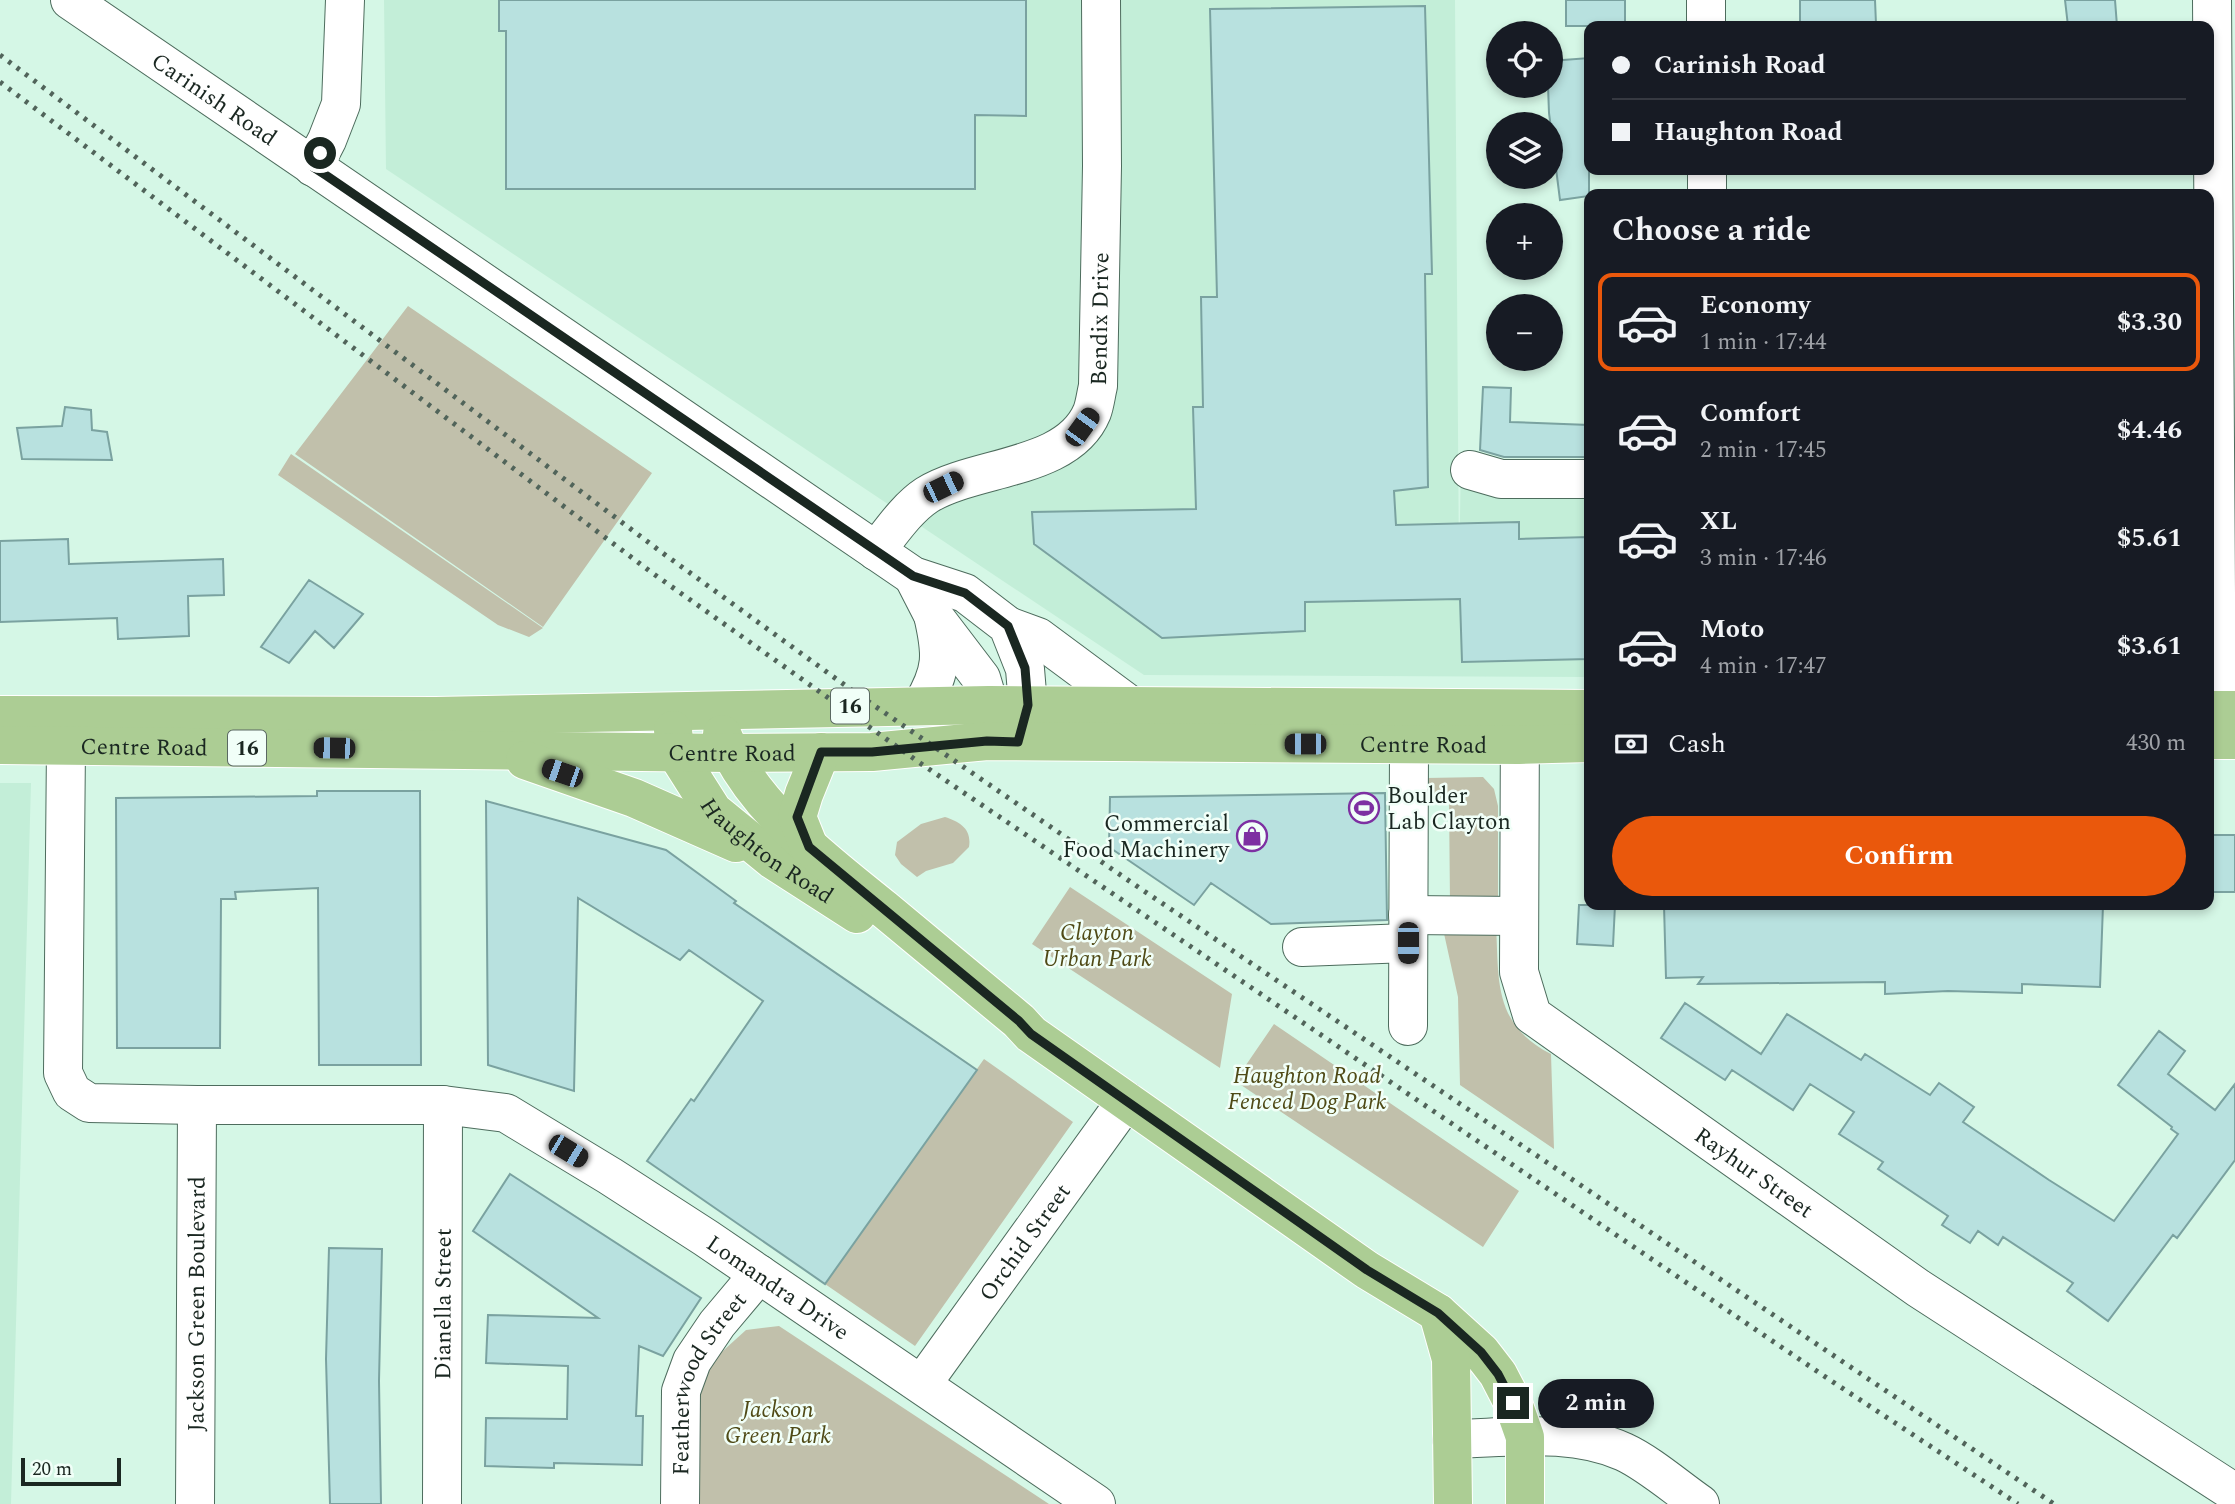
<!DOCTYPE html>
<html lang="en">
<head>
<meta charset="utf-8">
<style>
	:root { --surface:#171b24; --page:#20242c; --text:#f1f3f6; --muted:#9ea1a6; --line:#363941; --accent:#ea580c }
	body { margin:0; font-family:Spectral,serif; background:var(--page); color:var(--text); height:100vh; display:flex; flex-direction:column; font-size:26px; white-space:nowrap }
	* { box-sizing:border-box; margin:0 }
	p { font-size:23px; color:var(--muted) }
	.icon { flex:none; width:38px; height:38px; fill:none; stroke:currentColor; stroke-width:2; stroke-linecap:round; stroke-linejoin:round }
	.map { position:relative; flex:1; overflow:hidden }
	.drawer { position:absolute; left:1584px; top:189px; width:630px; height:721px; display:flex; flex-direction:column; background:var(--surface); border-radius:14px; box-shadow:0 4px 10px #0003 }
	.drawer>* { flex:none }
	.guide { position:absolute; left:1584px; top:21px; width:630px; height:154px; border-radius:14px; box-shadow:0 4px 10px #0003; display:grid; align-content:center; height:154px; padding:0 28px; background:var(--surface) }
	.buttons { position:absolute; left:1486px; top:21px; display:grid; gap:14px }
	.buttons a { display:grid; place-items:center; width:77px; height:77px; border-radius:50%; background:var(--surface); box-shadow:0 4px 10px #0003; font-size:35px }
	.scale { position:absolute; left:21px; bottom:18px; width:100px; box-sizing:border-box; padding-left:7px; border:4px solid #1a2721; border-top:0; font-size:19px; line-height:24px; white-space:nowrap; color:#1a2721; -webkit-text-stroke:5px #f1fff8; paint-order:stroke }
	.end { position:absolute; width:32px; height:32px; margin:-16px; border:9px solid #1a2721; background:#fff; box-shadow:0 0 0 4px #fff }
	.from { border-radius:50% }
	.bubble { position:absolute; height:49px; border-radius:24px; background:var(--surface); box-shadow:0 4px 10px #0003; font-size:23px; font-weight:700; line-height:49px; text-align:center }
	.car { position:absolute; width:21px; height:42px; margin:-21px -10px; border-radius:9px; box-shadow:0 0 5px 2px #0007; background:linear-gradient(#222 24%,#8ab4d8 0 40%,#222 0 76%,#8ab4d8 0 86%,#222 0) }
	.guide b { display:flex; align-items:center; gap:24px; height:66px; font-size:26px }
	.guide b+b { border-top:2px solid var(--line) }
	.guide i { width:18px; height:18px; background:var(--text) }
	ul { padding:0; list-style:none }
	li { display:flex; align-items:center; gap:21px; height:98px; margin:0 14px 10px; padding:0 14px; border:4px solid transparent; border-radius:14px }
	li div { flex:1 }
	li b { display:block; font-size:26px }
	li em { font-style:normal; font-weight:700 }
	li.current { border-color:var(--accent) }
	li>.icon { width:63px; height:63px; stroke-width:1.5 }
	h2 { padding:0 28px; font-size:32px; line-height:84px }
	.pay { display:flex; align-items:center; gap:18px; height:77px; padding:0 28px; font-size:26px }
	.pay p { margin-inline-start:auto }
	.cta { display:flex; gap:14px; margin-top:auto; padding:14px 28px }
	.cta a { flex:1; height:80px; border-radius:42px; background:var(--accent); color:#fff; font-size:28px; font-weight:700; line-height:80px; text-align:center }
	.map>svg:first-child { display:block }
	.built { fill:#c3eed8 }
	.green { fill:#c1c0ab }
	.building { fill:#b8e1df; stroke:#7aa2a0; stroke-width:2 }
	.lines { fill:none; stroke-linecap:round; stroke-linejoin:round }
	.minor-casing { stroke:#4d6c5d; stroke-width:40 }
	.major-casing { stroke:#fff; stroke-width:40 }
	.minor { stroke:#fff; stroke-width:38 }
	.major { stroke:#accd94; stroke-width:38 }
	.rail { stroke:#51645a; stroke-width:5; stroke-dasharray:3.5 7; stroke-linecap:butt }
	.route { stroke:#1a2721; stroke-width:9 }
	.labels { text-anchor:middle; stroke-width:5; stroke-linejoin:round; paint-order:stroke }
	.shield { fill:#f1fff8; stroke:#5a6862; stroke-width:2 }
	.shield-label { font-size:21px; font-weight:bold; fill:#1a2721 }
	.street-label { font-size:23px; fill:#1a2721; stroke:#f1fff8 }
	.poi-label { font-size:23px; fill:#1a2721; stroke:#f1fff8; text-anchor:start }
	.park-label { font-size:23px; font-style:italic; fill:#4f4a16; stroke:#f1fff8 }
</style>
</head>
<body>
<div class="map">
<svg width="2235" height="1504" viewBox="0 0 2235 1504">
	<rect width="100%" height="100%" fill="#d5f7e6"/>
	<path class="built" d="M384,0H1455L1459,574L1461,460L1589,478V677L1144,675L386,169Z
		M0,783H31L11,1504H0Z"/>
	<path class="green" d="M408,306L652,473L543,627L295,454Z
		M291,454L543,628L529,637L498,625L278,475Z
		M1483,777L1494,789L1498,806V900L1450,904L1449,799H1425L1426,778Z
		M945,817C960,822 972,829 969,847L953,863L926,871L917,877L901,864L895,855L897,842L921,824Z
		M1070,887L1232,994L1220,1068L1032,944Z
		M1496,924C1499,981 1493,1024 1551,1054L1554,1149L1460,1085L1458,997L1443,929Z
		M1274,1024L1519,1191L1483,1247L1235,1081Z
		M984,1059L1073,1122L915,1346L825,1284Z
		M779,1326L1049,1504H697V1406L703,1381L714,1359L746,1330Z"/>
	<path class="building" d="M499,0H1026V116L975,115V189H506V31H499Z
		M1566,0H1625V26H1566Z
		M1800,0H1875L1876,24L1800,25Z
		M2065,0H2115L2117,26H2068Z
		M1425,6L1432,274H1425L1428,487L1394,491L1396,525L1519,522V539L1589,537V659L1462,662L1460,599L1305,602V631L1162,638L1034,544L1032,512L1196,509L1193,407H1203L1201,297H1217L1210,9Z
		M1589,58V196L1560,200L1549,113L1548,86H1550V61Z
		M1483,387L1511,388L1510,422L1589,425V457H1504L1480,450Z
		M65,407L91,410L92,430L107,432L112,460L22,459L17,428L62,426Z
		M68,539L69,564L223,559L224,595L188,596L189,636L118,639L117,618L0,622V541Z
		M309,580L363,614L334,648L315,631L289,663L261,647Z
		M317,791H420L421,1065H319L318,888L235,892L236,899H221L220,1048H117L116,798L317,796Z
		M1385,793L1387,920L1271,924L1211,883L1194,905L1109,847L1110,797Z
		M486,801L666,850L736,901L734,903L977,1070L825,1284L647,1161L691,1099L694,1101L763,1001L689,950L680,960L578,898L574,1091L488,1065Z
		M2208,835H2235V892H2208Z
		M1579,905H1615L1613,946L1577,944Z
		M1664,905H2103L2100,987L2022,984V993L1948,991L1885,994V982L1698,984L1703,977L1666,978Z
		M1685,1003L1761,1054L1787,1014L1861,1060L1865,1054L1930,1095L1939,1083L1974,1107L1963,1122L2049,1180L2114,1221L2178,1134L2171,1129L2172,1127L2118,1085L2159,1031L2185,1051L2168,1074L2215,1110L2235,1084V1160L2177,1238L2173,1235L2108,1321L2067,1291L2073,1283L2003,1237L1998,1245L1978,1231L1970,1243L1942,1225L1948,1216L1878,1169L1883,1162L1839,1134L1854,1112L1810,1084L1793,1110L1732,1070L1725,1080L1661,1038Z
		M510,1174L701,1298L663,1356L639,1346L636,1416H643L642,1465L554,1463V1468L485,1466L486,1418L567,1419L568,1366L486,1363L488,1315L598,1318L473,1231Z
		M329,1248L382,1249L379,1381L381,1504H330L326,1359Z"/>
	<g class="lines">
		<g class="minor-casing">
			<g id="minor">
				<path id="s1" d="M70,0L913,576L965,593L1008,626L1025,669L1028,705L1020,739"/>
				<path d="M1706,0V26"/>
				<path d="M2212,0L2217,740"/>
				<path d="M313,167L327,140L341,104L345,0"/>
				<path d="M1707,170V194"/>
				<path d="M1470,470L1501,479H1589"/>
				<path id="s2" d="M876,551C891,532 907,508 927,495C976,465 1068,470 1092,412C1095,404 1096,394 1098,386L1102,166L1101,0"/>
				<path d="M913,576L933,615L981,678L989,705L987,738"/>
				<path d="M1008,626L1038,637L1131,706"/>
				<path d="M922,705C943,670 942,654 933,615"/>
				<path id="s3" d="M1520,711L1519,972L1532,1015L1918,1288L2235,1493"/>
				<path id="s4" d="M66,745L63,1073L72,1092L89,1103L197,1105H443L506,1113L610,1176L706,1238L1096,1504"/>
				<path d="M1408,915L1519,916"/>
				<path d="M1302,947L1408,943"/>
				<path d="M1408,1026L1409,745"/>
				<path id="s5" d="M922,1384L1126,1101"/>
				<path d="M1452,1439C1508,1438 1571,1428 1624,1452C1648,1463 1677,1488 1700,1504"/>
				<path id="s6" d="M195,1504L197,1105"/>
				<path id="s7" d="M442,1504L443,1105"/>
				<path id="s8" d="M680,1504L681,1391L692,1361L717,1324L759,1274"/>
			</g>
		</g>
		<g class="major-casing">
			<g id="major">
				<path d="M2208,710H2235"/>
				<path d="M0,715L436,716L989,705L1589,709"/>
				<path id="s9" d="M673,730L675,751L713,811L773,860L857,914"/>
				<path d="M722,734C752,808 824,860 884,909C929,946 974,984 1019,1021L1031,1034L1367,1270L1438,1313L1481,1352L1498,1374L1513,1403L1525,1437V1504"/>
				<path d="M2208,740H2235"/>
				<path id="s10" d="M0,745L729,753L872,752L987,741L1519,745L1589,743"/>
				<path d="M525,760L634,798L736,843"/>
				<path d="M809,847L797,817L804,794L821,752"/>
				<path d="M1438,1313L1451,1359L1453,1504"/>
			</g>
		</g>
		<use href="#minor" class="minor"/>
		<use href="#major" class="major"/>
		<path class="rail" d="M0,55L664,554L853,691L1141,889L2054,1504
			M0,82L651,572L920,763L1830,1380L2018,1504"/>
	</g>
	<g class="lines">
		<path class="route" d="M320,153L313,167L327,176L913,576L965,593L1008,626L1025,668L1028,705L1018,742L987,741L872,752H821L797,817L809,847L1019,1021L1031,1034L1367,1270L1438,1313L1481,1352L1498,1374L1513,1403"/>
	</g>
	<defs>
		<g id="stadium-ring" transform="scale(1.575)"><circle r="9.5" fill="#f1fff8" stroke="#7d30a2" stroke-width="1.5"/><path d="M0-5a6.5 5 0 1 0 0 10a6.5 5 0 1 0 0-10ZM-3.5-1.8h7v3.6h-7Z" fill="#7d30a2"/></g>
		<g id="shop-ring" transform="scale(1.575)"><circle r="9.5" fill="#f1fff8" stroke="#7d30a2" stroke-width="1.5"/><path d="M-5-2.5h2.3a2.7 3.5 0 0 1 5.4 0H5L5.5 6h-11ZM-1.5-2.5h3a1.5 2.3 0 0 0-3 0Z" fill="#7d30a2"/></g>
	</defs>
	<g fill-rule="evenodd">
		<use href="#stadium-ring" x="1364" y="808"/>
		<use href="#shop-ring" x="1252" y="836"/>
	</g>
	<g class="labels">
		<g class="shield">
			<rect x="831" y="688.5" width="38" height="35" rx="5"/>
			<rect x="228" y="730.5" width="38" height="35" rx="5"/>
		</g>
		<g class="shield-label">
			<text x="850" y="713">16</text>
			<text x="247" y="755">16</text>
		</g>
		<g class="street-label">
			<text dy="8" stroke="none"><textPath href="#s1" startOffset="175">Carinish Road</textPath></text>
			<text dy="8" stroke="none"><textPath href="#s2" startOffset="360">Bendix Drive</textPath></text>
			<text dy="8" stroke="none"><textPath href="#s10" startOffset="1424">Centre Road</textPath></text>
			<text dy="8" stroke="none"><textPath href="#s10" startOffset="144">Centre Road</textPath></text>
			<text dy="8" stroke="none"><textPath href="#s10" startOffset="732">Centre Road</textPath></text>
			<text dy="8" stroke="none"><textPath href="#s9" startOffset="159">Haughton Road</textPath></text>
			<text dy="8" stroke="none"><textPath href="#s3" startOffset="578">Rayhur Street</textPath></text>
			<text dy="8" stroke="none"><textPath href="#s5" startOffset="175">Orchid Street</textPath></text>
			<text dy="8" stroke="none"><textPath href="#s4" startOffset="1110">Lomandra Drive</textPath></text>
			<text dy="8" stroke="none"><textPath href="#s6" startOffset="200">Jackson Green Boulevard</textPath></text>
			<text dy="8" stroke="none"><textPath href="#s7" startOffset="200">Dianella Street</textPath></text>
			<text dy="8" stroke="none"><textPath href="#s8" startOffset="128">Featherwood Street</textPath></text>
		</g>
		<g class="poi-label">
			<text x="1387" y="803">Boulder<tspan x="1387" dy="26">Lab Clayton</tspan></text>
			<text x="1229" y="831" text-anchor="end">Commercial<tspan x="1229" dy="26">Food Machinery</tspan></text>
		</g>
		<g class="park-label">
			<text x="1097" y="940">Clayton<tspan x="1097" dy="26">Urban Park</tspan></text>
			<text x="1307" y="1083">Haughton Road<tspan x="1307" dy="26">Fenced Dog Park</tspan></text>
			<text x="778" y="1417">Jackson<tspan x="778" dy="26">Green Park</tspan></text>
		</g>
	</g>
</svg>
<div class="buttons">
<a><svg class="icon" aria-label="locate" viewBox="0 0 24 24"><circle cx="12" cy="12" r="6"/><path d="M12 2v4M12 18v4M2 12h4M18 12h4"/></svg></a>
<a><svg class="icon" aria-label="layers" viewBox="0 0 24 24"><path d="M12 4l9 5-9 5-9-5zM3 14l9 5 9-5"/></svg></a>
<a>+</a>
<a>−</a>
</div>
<div class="scale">20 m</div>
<i class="end from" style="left:320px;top:153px"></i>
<i class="end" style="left:1513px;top:1403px"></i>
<div class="bubble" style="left:1538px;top:1379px;width:116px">2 min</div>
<i class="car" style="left:1082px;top:427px;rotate:36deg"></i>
<i class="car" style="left:943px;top:487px;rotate:64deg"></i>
<i class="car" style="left:1305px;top:744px;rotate:270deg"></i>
<i class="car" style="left:334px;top:748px;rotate:271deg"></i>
<i class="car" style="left:562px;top:773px;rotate:289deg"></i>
<i class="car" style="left:1408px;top:943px;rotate:180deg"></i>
<i class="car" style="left:568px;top:1151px;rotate:121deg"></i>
<div class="guide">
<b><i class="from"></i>Carinish Road</b>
<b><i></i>Haughton Road</b>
</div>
<section class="drawer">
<h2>Choose a ride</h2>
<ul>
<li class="current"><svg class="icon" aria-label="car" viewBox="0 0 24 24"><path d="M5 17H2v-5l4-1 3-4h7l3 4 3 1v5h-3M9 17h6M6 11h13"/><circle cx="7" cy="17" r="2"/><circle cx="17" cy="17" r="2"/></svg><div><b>Economy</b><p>1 min · 17:44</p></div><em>$3.30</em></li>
<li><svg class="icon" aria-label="car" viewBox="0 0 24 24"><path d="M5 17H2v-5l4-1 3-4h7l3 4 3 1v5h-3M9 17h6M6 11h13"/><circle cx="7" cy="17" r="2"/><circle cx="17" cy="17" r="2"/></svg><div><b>Comfort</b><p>2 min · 17:45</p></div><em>$4.46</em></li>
<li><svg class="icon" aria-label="car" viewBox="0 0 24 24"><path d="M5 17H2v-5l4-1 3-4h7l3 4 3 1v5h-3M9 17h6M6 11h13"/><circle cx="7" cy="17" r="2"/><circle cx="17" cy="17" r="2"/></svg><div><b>XL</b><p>3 min · 17:46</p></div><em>$5.61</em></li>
<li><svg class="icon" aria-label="car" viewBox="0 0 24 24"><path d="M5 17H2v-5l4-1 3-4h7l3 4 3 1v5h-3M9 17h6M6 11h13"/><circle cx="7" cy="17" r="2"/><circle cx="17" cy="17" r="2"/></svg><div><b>Moto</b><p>4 min · 17:47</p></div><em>$3.61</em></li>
</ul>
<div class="pay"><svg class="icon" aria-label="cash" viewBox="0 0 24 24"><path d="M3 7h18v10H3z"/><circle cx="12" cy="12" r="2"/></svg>Cash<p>430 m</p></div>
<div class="cta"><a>Confirm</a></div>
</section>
</div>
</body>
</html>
